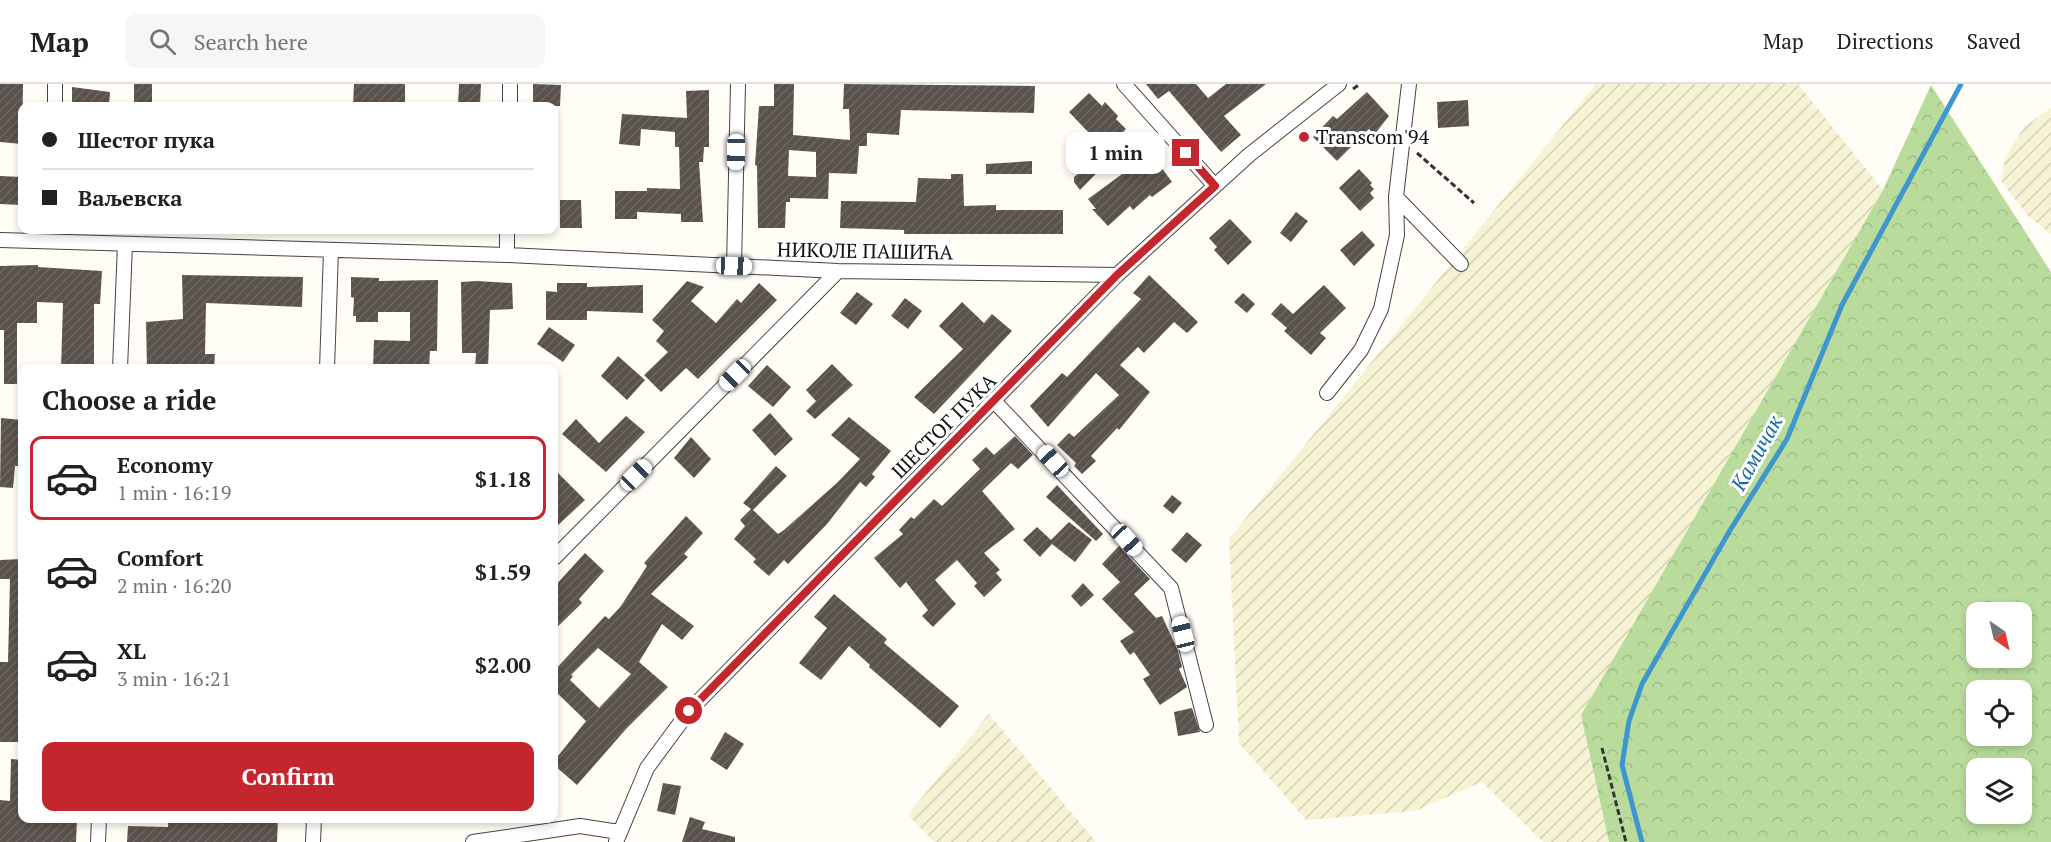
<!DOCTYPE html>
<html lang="en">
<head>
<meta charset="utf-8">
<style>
	:root { --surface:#fff; --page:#f6f6f6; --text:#202124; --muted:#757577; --line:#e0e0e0; --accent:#c4262e }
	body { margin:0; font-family:"PT Serif",serif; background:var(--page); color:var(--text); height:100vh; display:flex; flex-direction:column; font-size:22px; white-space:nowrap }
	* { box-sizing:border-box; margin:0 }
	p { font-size:20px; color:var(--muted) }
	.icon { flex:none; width:33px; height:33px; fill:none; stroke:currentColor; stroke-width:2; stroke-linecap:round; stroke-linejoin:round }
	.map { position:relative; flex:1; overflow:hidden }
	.side { position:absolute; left:18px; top:280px; width:540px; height:459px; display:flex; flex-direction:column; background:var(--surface); border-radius:12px; box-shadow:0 3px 9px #0003 }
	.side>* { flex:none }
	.banner { position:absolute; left:18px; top:18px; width:540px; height:132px; border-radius:12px; box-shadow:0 3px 9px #0003; display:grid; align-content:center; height:132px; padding:0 24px; background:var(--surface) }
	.needle { width:39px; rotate:146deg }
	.controls { position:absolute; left:1966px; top:518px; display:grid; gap:12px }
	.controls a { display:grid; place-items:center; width:66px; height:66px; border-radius:12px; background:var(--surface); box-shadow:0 3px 9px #0003; font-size:30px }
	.end { position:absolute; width:27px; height:27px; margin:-14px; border:8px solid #c4262e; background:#fff; box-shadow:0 0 0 3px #fff }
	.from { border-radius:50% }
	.bubble { position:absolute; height:42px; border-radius:12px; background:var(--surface); box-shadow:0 3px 9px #0003; font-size:20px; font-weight:600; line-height:42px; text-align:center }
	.car { position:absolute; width:18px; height:36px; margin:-18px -9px; border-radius:8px; box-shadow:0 0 4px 2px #0007; background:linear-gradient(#fff 24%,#345 0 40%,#fff 0 76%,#345 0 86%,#fff 0) }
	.banner b { display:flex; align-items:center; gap:21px; height:57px; font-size:22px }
	.banner b+b { border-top:2px solid var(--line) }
	.banner i { width:15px; height:15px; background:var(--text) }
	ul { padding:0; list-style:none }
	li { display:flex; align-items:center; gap:18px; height:84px; margin:0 12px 9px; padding:0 12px; border:3px solid transparent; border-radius:12px }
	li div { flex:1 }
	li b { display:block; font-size:22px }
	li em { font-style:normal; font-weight:600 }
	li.selected { border-color:var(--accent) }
	li>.icon { width:54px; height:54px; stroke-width:1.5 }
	h2 { padding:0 24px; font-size:27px; line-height:72px }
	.action { display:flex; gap:12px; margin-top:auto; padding:12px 24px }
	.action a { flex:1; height:69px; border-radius:12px; background:var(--accent); color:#fff; font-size:24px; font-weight:600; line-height:69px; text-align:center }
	header { display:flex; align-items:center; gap:36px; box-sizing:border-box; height:84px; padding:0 30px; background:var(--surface); border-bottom:2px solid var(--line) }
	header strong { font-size:28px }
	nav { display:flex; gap:33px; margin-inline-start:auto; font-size:21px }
	.search { width:420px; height:54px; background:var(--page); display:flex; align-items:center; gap:15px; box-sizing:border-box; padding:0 21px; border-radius:12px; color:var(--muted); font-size:22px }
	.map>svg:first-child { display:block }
	.farmland { fill:url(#farmland-furrows) }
	.forest { fill:url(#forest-crowns); fill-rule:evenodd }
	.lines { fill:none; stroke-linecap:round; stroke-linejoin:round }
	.stream { stroke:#3f96cf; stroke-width:5 }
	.building { fill:url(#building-hatch); fill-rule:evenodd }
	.minor-casing { stroke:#444; stroke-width:16 }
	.path { stroke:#333; stroke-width:3; stroke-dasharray:6 3; stroke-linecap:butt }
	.minor { stroke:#fff; stroke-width:14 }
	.route { stroke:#c4262e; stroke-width:8 }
	.poi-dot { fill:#c4262e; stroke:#fff; stroke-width:2 }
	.labels { text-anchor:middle; stroke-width:6; stroke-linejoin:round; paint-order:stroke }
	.poi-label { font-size:20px; fill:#111; stroke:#fff; text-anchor:start }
	.street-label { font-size:20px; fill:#111; stroke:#fff }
	.water-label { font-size:21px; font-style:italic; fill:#1768a6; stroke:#fff }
</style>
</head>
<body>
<header>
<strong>Map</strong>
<div class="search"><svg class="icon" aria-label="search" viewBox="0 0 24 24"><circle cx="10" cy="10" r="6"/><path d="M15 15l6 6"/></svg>Search here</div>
<nav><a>Map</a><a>Directions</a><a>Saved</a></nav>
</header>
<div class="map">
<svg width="2051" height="758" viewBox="0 0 2051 758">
	<defs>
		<pattern id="farmland-furrows" width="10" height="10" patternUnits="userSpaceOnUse" patternTransform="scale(1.5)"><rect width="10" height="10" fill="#f6f3d4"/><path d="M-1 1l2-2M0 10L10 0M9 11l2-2" fill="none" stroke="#d2cfb5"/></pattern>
		<pattern id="forest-crowns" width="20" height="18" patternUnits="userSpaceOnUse" patternTransform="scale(1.5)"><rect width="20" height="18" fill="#b9dc9c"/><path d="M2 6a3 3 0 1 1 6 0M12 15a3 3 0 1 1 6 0" fill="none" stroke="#9ebc85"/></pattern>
		<pattern id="building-hatch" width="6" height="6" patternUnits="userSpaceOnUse" patternTransform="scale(1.5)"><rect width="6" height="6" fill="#5a524d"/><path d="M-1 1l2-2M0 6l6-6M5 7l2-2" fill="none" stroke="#6d6662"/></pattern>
	</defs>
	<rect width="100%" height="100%" fill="#fffdf5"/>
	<path class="farmland" d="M1596,0H1798L1883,106L1581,631L1609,758H1543L1482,698L1415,727L1306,736L1239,659L1229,455Z
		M2051,24V150L2028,132L2001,97L2005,74L2024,43Z
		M989,630L1096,758H934L908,731Z"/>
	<path class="forest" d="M1931,1L2051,188V758H1609L1581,631L1883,106ZM1977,528H2022V573H1977ZM1977,606H2022V651H1977ZM1977,684H2022V729H1977Z"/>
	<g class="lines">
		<path class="stream" d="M1642,758L1622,681L1629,637L1642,600L1729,448L1787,355L1842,221L1961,0"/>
	</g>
	<path class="building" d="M0,0H23L22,60L0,58Z
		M134,0H152V22H134Z
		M354,0H405V22H353Z
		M459,0H481L480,22H458Z
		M533,0L561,1L560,22H533Z
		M774,0H794L793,51L850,56L849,25H843L844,0L1035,2L1034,29L901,26L899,51L867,49V62H859L857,90L829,89L828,115L790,114V118H786L785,144H758L757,82L755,81L759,22H774ZM789,66L816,68V93L788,92Z
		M1146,0H1196L1208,14L1226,0H1266L1224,32L1241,51L1221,68L1169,7L1158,15Z
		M72,3L110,8L109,22H87L88,18H72Z
		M709,6V63H704L703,78H699L703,138H681V130L637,128V135H615V107H647V104L680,105L679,63H675V48L641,45L640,62L619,60L622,30L687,34L686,7Z
		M1367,8L1389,32L1374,51L1369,45L1337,77L1313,53L1333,32L1337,35Z
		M1089,9L1102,22L1105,18L1118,32L1116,35L1126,45L1123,48L1130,55L1080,106L1074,98V93L1093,78L1076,61L1089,49L1069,28Z
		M1468,16L1469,42L1438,44L1437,18Z
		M1151,69L1172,98L1152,113L1150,111L1133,126L1130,122L1108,142L1092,125H1096L1088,115Z
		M1032,77V90H986V80Z
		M1359,85L1372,99L1370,101L1374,105L1370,109L1374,114L1360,127L1339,104Z
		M951,90H963L964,122L996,121V126H1063V150H904V146L840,144L841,117L916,118L918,94L951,95Z
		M0,92L22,93L21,121L0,120Z
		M560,116H581L582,144H560Z
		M1296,128L1308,137L1291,158L1280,149Z
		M1230,135L1252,158L1228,181L1214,166L1217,163L1209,154Z
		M1362,147L1375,161L1354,182L1340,166Z
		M38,181V183L102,187L100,220H94V285H61L63,219L37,218V239H17V300H4V246H0V182Z
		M182,191L303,193L302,223L206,219L205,270H215L214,285H147L146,238L183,235Z
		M1149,191L1198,238L1187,249L1174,238L1144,269L1138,263L1120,281L1150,308L1119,346L1117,344L1091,372L1096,377L1082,390L1074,382L1076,379L1057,361L1069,349L1074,353L1119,311L1096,289L1048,343L1030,322L1062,289L1067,293L1141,215L1133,209Z
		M351,193L379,194V197L438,196L437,267H430L429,285H373L374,256L410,257V228H378V238H356V232H353L354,214L351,213Z
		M477,197L512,199L513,225L490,226L488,285H475L476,269H462L461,198Z
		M687,197L704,203L691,217L716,239L737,215L741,219L759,199L777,216L698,295L686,284L661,308L644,291L668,268L656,257L664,247L652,236Z
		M557,199H587V203L643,201V229L587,227V236H546V207L557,208Z
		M1324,201L1346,224L1320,249L1326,254L1311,271L1284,247L1287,244L1271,230L1281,219L1293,230Z
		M857,208L873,220L856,241L840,229Z
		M1243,209L1255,220L1247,229L1234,218Z
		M905,214L922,227L908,245L891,232Z
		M962,218L984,239L992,230L1012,247L934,330L914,313L963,265L939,242Z
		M549,243L575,261L563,278L537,260Z
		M618,272L645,296L627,316L601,292Z
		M832,280L853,301L815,335L806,327L816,317L806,306Z
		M767,281L791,303L773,323L748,302Z
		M770,329L793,355L775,372L752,346Z
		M626,332L645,348L606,388L562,350L576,335L599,359Z
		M849,333L891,367L872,390L875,393L866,403L860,398L827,440L788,480L784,476L769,492L753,478L756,475L734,455L745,442L740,436L751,425L743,419L776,382L787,392L753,426L778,450L784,446L838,398L860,375L831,351Z
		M1,334L22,336V382H15L13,404L0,403Z
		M1015,352L1033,371L1018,385L1011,379L982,407L1015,445L984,469L1000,486L996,489L1002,496L984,513L974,502L977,499L957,476L935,496L956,520L933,543L922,532L928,526L906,498L900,504L874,474L903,450L899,446L911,433L914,435L934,415L942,422L980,385L972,376L986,363L994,371Z
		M691,353L711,375L694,394L674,374Z
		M554,385L585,416L554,445Z
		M1057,401L1103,450L1096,457L1046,413Z
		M1172,411L1182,419L1173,430L1163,422Z
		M686,432L703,449L684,470L688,473L651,510L694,542L682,556L662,540L639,578L668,603L626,645L577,701L554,681V677L586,637L554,606V587L605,532L609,535L621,522L647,482L644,479ZM598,564L631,590L599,624L570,596L573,592L571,591Z
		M1069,438L1092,456L1075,478L1052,460L1040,473L1023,456L1037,443L1051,456Z
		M1187,448L1202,461L1186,479L1171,466Z
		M1119,462L1150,495L1134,510L1156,534L1162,532L1178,567L1182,583L1179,585L1187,603L1160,621L1143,595L1150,591L1134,568L1130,571L1120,557L1134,548L1102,515L1120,498L1102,480Z
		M585,469L604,487L579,515L582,519L554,546V503Z
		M22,475L21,658H0V578H8L10,495H0V476Z
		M1083,499L1094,511L1081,523L1071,512Z
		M834,510L887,555L884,559L959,622L940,644L869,583L870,581L849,562L821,596L799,579L827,544L814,533Z
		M1192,624L1200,648L1178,652L1174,628Z
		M725,648L744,660L727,686L710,675Z
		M11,675L22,676V735H77L76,758H0V716L10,717Z
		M663,699L681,702L675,731L657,727Z
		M690,733L705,738L702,745L735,753V758H682Z
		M168,735H278L277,758H127L128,742L168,743Z"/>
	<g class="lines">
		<g class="minor-casing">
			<path id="minor" d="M1124,0L1215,102
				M55,22V0
				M510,22V0
				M1396,113L1461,180
				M0,156L507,171L838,187L1117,191
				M507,171V146
				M734,182L738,0
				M120,285L125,160
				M327,285L331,166
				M1327,309L1361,266L1381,225L1397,151L1396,113L1409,0
				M995,318L1171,504L1206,641
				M554,474L838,187
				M98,758L99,735
				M313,758L314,735
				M473,758L580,742L619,748
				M616,758L647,684L689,627L1117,191L1249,71L1339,0"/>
		</g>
		<path class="path" d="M1353,5L1360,0
			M1417,69L1474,119
			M1602,664L1626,758"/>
		<use href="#minor" class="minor"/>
	</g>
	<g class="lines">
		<path class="route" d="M689,627L1117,191L1215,102L1186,69"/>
	</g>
	<circle class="poi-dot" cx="1304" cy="53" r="6"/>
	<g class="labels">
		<g class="poi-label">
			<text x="1316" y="60">Transcom'94</text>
		</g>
		<g class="street-label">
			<text transform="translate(865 167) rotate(1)" y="7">НИКОЛЕ ПАШИЋА</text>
			<text transform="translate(944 342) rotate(-45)" y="7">ШЕСТОГ ПУКА</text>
		</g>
		<g class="water-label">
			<text transform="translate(1757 369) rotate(-61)" y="7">Камичак</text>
		</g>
	</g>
</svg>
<div class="controls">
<a><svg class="needle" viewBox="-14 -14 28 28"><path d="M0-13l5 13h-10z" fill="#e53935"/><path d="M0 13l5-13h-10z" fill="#757577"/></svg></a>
<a><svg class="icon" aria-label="locate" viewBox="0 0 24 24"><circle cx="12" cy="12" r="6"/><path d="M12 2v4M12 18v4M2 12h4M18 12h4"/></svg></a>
<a><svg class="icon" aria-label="layers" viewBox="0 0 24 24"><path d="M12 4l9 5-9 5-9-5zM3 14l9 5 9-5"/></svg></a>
</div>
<i class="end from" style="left:689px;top:627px"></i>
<i class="end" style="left:1186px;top:69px"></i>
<div class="bubble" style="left:1066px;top:48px;width:99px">1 min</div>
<i class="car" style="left:736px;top:68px;rotate:181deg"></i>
<i class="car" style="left:734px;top:182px;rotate:92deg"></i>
<i class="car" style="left:735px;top:291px;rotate:225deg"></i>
<i class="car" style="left:1053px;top:377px;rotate:317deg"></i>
<i class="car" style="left:636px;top:391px;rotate:45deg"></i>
<i class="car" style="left:1127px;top:456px;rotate:137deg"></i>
<i class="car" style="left:1183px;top:550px;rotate:346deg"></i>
<div class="banner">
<b><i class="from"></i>Шестог пука</b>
<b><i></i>Ваљевска</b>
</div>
<section class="side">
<h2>Choose a ride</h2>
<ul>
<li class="selected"><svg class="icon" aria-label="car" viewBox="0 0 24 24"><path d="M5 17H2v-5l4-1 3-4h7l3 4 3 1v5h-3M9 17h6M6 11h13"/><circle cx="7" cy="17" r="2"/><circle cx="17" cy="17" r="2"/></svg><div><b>Economy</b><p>1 min · 16:19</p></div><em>$1.18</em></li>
<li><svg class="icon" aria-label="car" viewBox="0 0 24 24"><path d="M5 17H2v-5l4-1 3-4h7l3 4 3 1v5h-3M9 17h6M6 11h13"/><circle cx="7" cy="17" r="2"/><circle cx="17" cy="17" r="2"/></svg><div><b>Comfort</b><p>2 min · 16:20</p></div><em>$1.59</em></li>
<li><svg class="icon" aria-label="car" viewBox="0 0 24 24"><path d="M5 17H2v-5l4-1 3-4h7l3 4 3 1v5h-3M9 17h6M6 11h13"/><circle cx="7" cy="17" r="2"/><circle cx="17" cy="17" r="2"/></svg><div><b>XL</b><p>3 min · 16:21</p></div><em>$2.00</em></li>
</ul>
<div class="action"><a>Confirm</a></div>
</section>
</div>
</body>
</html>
